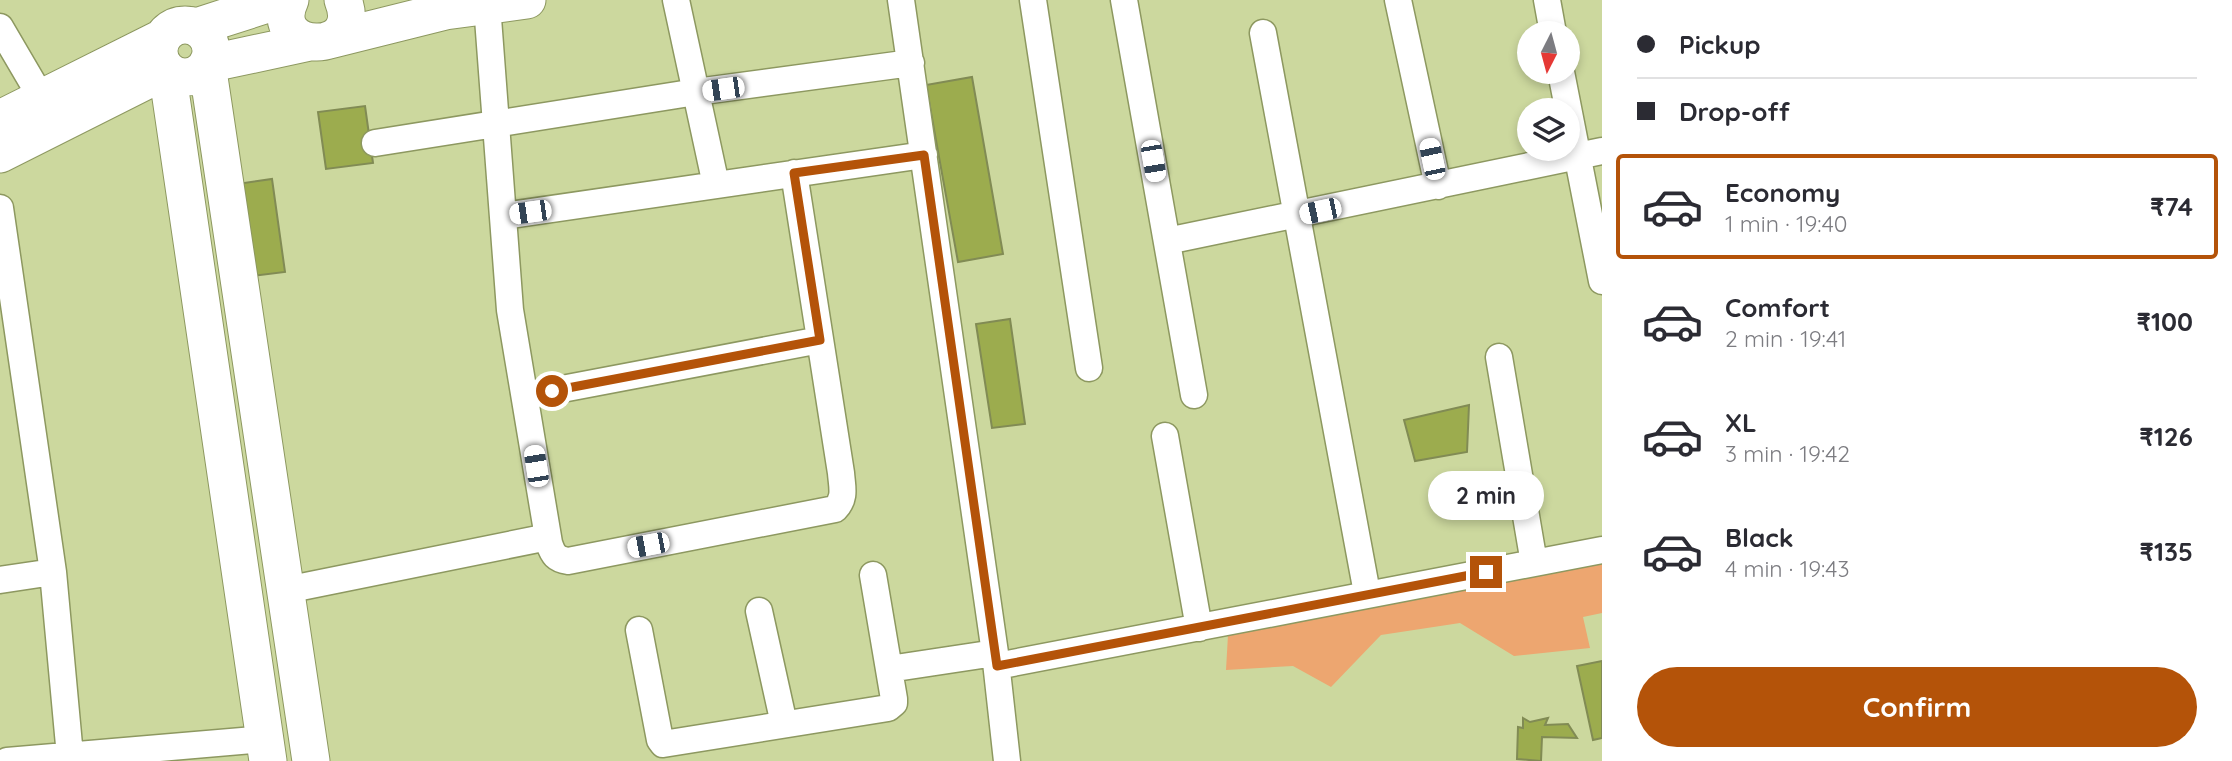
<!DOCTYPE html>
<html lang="en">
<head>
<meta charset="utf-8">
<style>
	:root { --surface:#fff; --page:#f7f7f7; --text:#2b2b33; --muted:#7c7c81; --line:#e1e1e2; --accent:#b45309 }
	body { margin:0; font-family:Quicksand,sans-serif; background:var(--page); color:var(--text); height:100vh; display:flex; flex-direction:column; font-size:26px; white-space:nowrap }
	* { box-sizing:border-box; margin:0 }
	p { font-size:23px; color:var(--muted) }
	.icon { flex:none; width:38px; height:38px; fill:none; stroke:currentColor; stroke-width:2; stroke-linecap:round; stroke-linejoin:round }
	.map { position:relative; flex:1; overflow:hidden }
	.details { display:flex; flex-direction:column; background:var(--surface); width:630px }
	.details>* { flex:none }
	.hud { display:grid; align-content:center; height:154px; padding:0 35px; background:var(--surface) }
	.needle { width:46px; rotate:186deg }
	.tools { position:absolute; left:1517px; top:21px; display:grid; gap:14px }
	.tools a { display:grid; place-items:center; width:63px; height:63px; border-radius:50%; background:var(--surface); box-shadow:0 4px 10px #0003; font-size:35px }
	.end { position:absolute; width:32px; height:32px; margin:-16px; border:9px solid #b45309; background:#fff; box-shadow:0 0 0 4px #fff }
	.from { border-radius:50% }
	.bubble { position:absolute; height:49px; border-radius:24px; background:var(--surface); box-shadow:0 4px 10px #0003; font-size:23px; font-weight:700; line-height:49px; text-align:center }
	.car { position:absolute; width:21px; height:42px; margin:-21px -10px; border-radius:9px; box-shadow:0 0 5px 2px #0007; background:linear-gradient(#fff 24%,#345 0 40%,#fff 0 76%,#345 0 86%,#fff 0) }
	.hud b { display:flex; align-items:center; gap:24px; height:66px; font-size:26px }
	.hud b+b { border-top:2px solid var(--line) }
	.hud i { width:18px; height:18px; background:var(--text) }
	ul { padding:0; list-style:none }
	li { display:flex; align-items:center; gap:21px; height:105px; margin:0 14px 10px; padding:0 21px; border:4px solid transparent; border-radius:7px }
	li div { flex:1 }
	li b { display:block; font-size:26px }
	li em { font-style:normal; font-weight:700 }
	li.active { border-color:var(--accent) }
	li>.icon { width:63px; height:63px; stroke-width:1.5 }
	.button { display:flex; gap:14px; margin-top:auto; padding:14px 35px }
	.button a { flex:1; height:80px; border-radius:42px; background:var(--accent); color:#fff; font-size:28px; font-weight:700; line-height:80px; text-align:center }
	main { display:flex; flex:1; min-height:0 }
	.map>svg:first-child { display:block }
	.green { fill:#eda670 }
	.building { fill:#9cac4e; stroke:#818b54; stroke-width:2 }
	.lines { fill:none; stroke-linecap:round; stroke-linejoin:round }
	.street-casing { stroke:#8d9860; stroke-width:29 }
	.secondary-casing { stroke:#8d9860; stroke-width:39 }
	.street { stroke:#fff; stroke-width:26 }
	.secondary { stroke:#fff; stroke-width:37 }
	.route { stroke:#b45309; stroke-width:9 }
</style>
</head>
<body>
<main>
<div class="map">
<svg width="1602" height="761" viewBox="0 0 1602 761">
	<rect width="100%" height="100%" fill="#ccd89e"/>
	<path class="green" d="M1602,562V613L1583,617L1590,648L1514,656L1460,623L1381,635L1331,687L1293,666L1226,670L1228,635Z"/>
	<path class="building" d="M972,77L1003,254L958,262L926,85Z
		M365,106L373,163L326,169L318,112Z
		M272,179L285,272L243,277L230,185Z
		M1010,319L1025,424L992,428L976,324Z
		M1469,405L1467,452L1415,461L1404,420Z
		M1602,661V738L1593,740L1577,666Z
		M1523,718L1530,722L1548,718L1545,725L1568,724L1577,738L1542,737L1541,761L1517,759L1518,727L1523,728Z"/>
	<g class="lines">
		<g class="street-casing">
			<path id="street" d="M676,0L716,185
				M901,0L995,653L1007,761
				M1033,0L1089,368
				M1124,0L1194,395
				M1398,0L1438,186
				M1547,0L1553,33
				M487,5L510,310L549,543C553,555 556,559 568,561L835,509C846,498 842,487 841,473L794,173
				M0,27L41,97
				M1263,33L1367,593
				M1561,72L1602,281
				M375,143L696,92L911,63
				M0,208L53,572L70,756
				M503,216L924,155
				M1167,241L1602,151
				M1499,357L1534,563
				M525,396L820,340
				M1165,436L1199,628
				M0,580L53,572
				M286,590L548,537
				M759,611L784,724
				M639,630L660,740L663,744L888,708L894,703V699L873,575
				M997,666C1199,628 1400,588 1602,550
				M889,669L995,653
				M7,761L265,739"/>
		</g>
		<g class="secondary-casing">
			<path id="secondary" d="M290,0C265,54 366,58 343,0
				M159 51a26 26 0 1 1 52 0a26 26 0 1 1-52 0Z
				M196,27L280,0
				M329,40L445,11L527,0
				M310,42L207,64L311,761
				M0,119L162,38
				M0,154L167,70L268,761"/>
		</g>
		<use href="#street" class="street"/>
		<use href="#secondary" class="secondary"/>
	</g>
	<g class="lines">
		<path class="route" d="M552,391L820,340L794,173L924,155L997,666L1486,572"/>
	</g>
</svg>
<div class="tools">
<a><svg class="needle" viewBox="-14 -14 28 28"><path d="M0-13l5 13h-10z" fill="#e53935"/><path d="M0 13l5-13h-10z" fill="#7c7c81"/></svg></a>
<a><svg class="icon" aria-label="layers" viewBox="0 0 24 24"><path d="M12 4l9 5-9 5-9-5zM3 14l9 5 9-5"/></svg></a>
</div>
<i class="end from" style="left:552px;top:391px"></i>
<i class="end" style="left:1486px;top:572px"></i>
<div class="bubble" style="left:1428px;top:471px;width:116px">2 min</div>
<i class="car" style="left:723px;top:89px;rotate:262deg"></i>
<i class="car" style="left:1432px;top:159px;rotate:348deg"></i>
<i class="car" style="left:1153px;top:161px;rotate:170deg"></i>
<i class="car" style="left:1320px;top:211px;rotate:258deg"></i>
<i class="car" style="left:530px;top:212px;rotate:262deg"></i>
<i class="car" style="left:536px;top:466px;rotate:351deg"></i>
<i class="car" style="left:648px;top:545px;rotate:259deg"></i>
</div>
<section class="details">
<div class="hud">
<b><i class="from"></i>Pickup</b>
<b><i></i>Drop-off</b>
</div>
<ul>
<li class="active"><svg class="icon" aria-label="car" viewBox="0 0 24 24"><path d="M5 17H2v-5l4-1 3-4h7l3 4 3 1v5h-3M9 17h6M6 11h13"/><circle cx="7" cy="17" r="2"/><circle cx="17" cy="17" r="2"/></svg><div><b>Economy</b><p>1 min · 19:40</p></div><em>₹74</em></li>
<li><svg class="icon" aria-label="car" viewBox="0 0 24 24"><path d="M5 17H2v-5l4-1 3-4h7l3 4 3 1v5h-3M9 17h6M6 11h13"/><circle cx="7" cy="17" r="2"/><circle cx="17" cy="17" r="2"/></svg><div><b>Comfort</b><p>2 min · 19:41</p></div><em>₹100</em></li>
<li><svg class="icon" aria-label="car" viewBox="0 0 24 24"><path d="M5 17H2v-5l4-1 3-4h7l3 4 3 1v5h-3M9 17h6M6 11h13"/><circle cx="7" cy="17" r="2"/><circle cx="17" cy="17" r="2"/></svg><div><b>XL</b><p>3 min · 19:42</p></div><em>₹126</em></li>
<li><svg class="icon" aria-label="car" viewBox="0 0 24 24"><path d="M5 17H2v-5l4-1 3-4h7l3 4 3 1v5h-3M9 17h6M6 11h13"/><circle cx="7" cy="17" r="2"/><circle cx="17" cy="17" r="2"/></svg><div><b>Black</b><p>4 min · 19:43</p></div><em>₹135</em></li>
</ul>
<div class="button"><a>Confirm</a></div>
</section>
</main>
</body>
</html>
